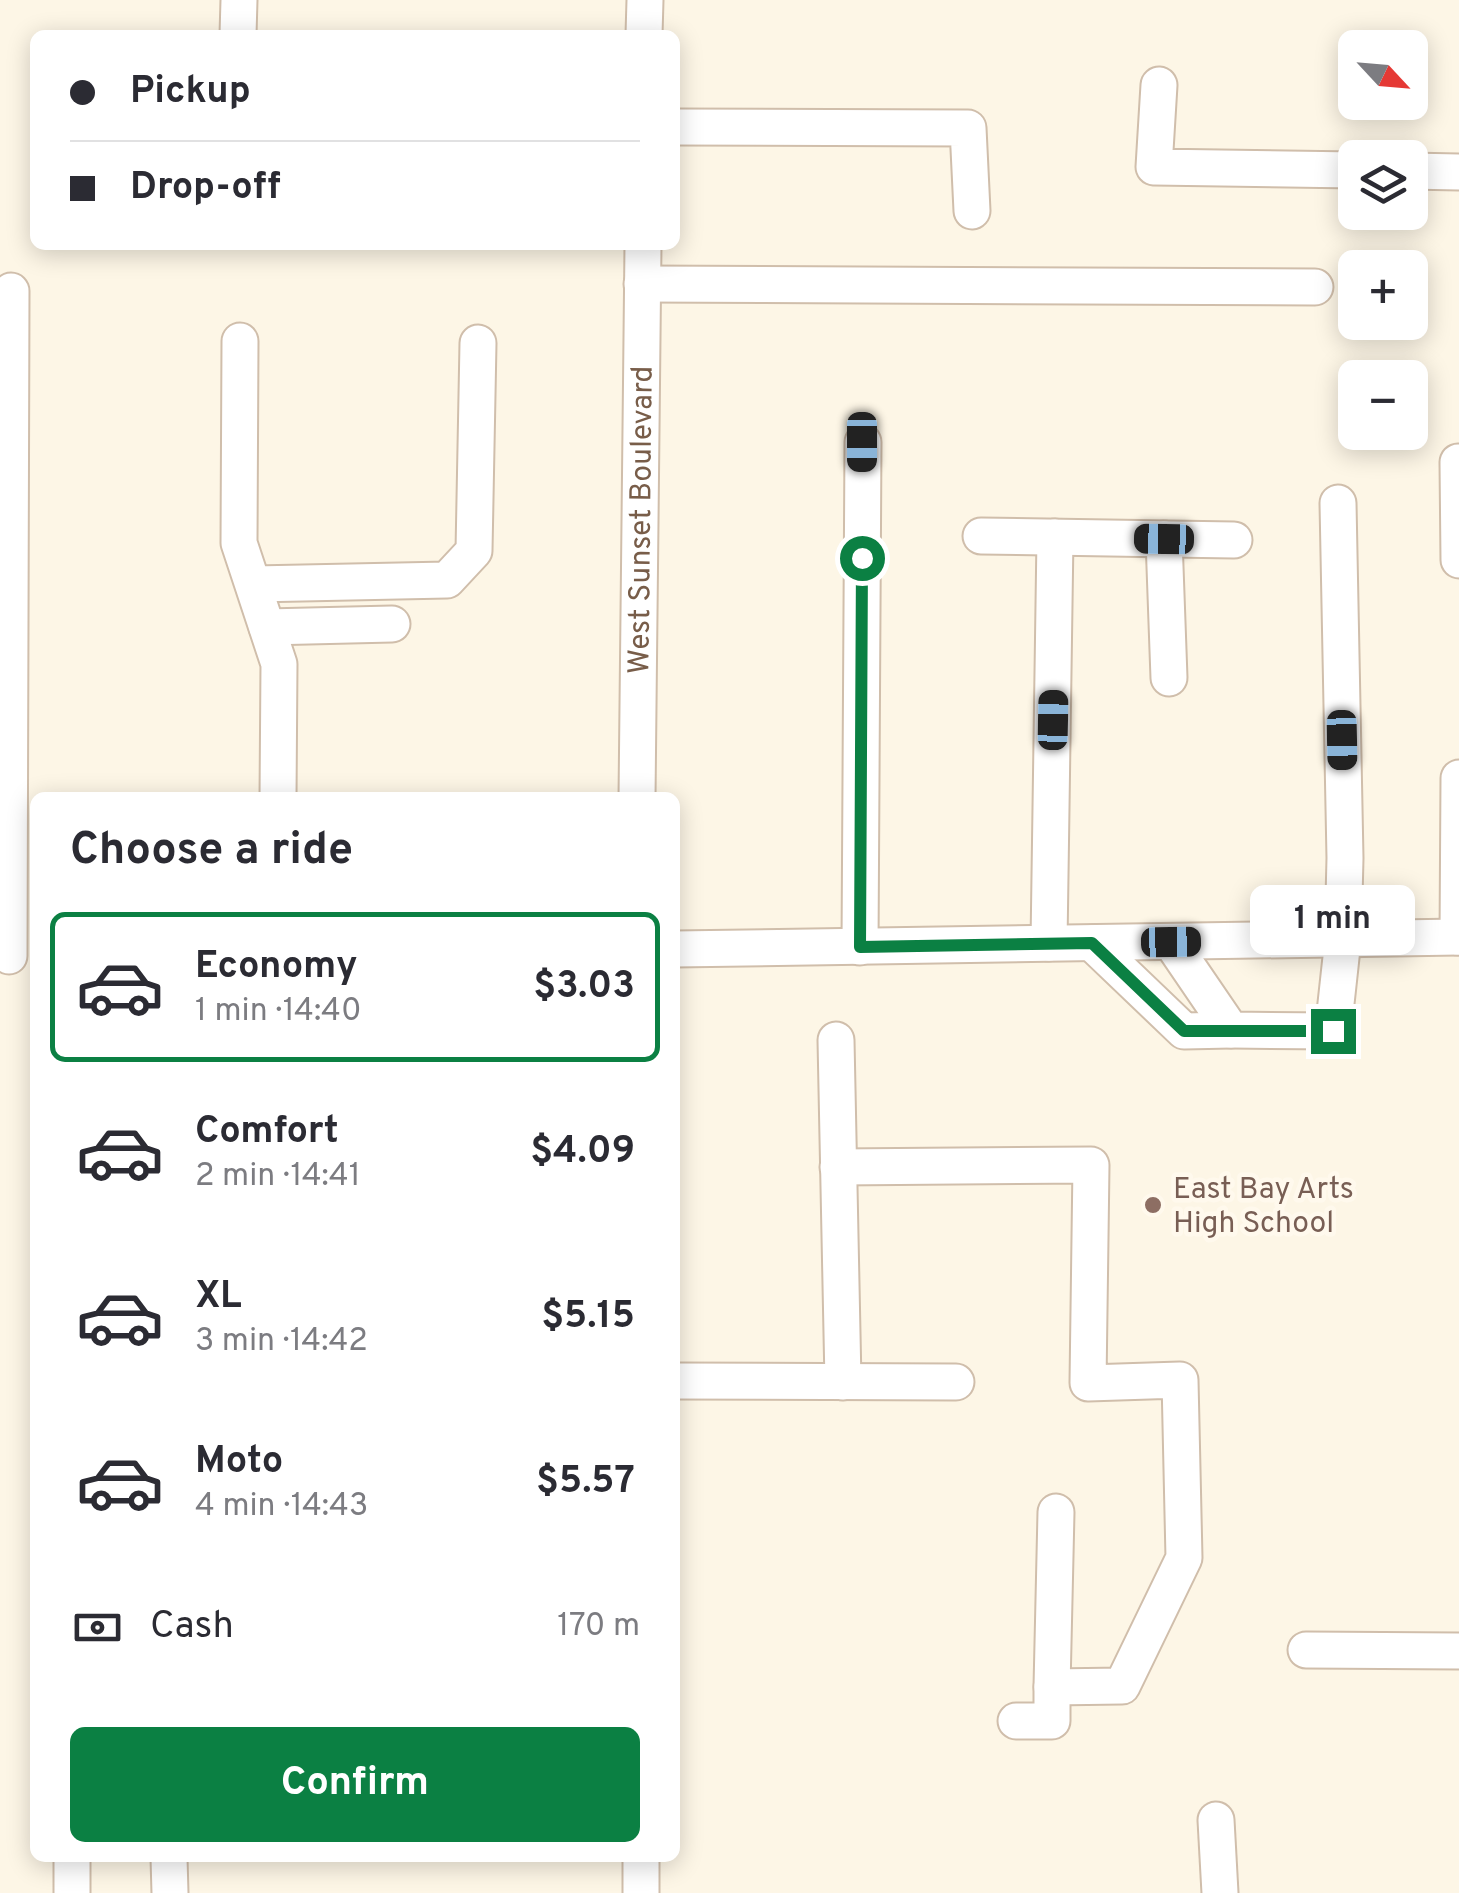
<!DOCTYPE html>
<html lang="en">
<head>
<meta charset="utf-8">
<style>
	:root { --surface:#fff; --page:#f7f7f7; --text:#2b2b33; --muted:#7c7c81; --line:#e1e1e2; --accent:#0b8043 }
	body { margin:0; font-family:Overpass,sans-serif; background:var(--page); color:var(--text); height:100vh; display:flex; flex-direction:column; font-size:38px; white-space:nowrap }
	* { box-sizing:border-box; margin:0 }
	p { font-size:32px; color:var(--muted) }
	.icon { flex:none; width:55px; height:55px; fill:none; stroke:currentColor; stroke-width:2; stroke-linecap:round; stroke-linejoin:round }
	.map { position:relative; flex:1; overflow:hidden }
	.side { position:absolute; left:30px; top:792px; width:650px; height:1070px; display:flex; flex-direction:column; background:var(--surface); border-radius:15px; box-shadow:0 5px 25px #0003 }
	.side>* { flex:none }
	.top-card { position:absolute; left:30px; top:30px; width:650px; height:220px; border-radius:15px; box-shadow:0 5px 25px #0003; display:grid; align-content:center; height:220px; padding:0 40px; background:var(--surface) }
	.needle { width:65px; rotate:116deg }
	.fabs { position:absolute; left:1338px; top:30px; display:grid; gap:20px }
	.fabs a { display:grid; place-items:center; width:90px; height:90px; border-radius:15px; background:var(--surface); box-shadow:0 5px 25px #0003; font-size:50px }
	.end { position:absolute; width:45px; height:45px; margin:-22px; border:12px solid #0b8043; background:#fff; box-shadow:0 0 0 5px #fff }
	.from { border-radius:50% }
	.bubble { position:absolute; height:70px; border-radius:15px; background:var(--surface); box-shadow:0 5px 25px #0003; font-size:32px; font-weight:700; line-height:70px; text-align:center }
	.car { position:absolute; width:30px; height:60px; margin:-30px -15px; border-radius:12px; box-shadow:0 0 8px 2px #0007; background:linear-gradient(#222 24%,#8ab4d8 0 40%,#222 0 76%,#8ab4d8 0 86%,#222 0) }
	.top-card b { display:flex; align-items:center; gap:35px; height:95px; font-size:38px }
	.top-card b+b { border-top:2px solid var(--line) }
	.top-card i { width:25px; height:25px; background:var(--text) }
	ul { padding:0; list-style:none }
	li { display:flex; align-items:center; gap:30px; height:150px; margin:0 20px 15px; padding:0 20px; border:5px solid transparent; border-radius:15px }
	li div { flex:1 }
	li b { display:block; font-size:38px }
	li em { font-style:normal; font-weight:700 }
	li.selected { border-color:var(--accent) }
	li>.icon { width:90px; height:90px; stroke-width:1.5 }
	h2 { padding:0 40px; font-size:45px; line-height:120px }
	.pay { display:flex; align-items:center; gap:25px; height:110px; padding:0 40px; font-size:38px }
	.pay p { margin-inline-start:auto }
	.action { display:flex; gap:20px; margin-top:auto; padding:20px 40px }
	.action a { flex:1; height:115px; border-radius:15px; background:var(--accent); color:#fff; font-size:40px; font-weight:700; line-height:115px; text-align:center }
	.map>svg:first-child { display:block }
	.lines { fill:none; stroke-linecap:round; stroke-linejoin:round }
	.minor-casing { stroke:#d0beab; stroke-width:39 }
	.minor { stroke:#fff; stroke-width:35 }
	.route { stroke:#0b8043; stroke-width:12 }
	.education-dot { fill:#8d6e63; stroke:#fff9ed; stroke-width:4 }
	.labels { text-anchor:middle; stroke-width:9; stroke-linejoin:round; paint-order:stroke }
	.street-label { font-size:30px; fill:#785d49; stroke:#fff9ed }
	.education-label { font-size:30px; fill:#785e54; stroke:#fff9ed; text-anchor:start }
</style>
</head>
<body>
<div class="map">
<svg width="1459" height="1893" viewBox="0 0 1459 1893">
	<rect width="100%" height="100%" fill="#fdf6e6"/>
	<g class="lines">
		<g class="minor-casing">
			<g id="minor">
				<path d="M238,35L239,0"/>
				<path d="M644,35L645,0"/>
				<path d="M1159,85L1154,167L1355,170"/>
				<path d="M675,127L968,128L972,211"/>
				<path d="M1410,171L1459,172"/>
				<path d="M642,284L1315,287"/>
				<path d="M240,341L239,543L279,664L278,798"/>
				<path d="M1458,462L1459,560"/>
				<path d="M981,536L1234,540"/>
				<path d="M1164,539L1169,678"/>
				<path d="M254,584L447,580L474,551L478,343"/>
				<path d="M267,627L392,624"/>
				<path id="s1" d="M637,798L643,245"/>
				<path d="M1458,937L1459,778"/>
				<path d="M1171,942L1231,1030L1333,1031L1343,939L1345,858L1338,503"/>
				<path d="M1049,943L1055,537"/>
				<path d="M1092,943L1184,1031L1231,1030"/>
				<path d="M860,947L863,442"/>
				<path d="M675,949L1459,937"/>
				<path d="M9,956L11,291"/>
				<path d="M836,1040L843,1382"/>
				<path d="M838,1167L1091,1165L1088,1383L1180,1380L1184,1558L1122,1686L1052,1687L1056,1512"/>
				<path d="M675,1381L956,1382"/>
				<path d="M1306,1650L1459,1651"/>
				<path d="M1016,1721H1052V1687"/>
				<path d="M1216,1820L1220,1893"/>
				<path d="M72,1858V1893"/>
				<path d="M169,1858L170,1893"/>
				<path d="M641,1858V1893"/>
			</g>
		</g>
		<use href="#minor" class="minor"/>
	</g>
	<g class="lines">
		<path class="route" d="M862,558L860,947L1092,943L1184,1031H1333"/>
	</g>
	<circle class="education-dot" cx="1153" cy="1205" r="10"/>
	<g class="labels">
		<g class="street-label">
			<text dy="10" stroke="none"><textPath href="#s1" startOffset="278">West Sunset Boulevard</textPath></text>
		</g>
		<g class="education-label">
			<text x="1173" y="1198">East Bay Arts<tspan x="1173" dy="34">High School</tspan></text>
		</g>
	</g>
</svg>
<div class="fabs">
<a><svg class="needle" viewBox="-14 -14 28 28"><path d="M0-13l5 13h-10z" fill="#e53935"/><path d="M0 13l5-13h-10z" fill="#7c7c81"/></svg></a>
<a><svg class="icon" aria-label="layers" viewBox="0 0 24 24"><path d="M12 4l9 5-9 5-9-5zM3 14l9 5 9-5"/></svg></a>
<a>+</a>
<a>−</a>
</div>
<i class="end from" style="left:862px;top:558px"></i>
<i class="end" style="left:1333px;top:1031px"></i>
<div class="bubble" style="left:1250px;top:885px;width:165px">1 min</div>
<i class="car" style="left:862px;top:442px;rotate:180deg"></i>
<i class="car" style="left:1164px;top:539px;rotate:271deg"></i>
<i class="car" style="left:1053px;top:720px;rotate:1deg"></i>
<i class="car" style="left:1342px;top:740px;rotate:179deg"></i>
<i class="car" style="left:1171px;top:942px;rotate:89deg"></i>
<div class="top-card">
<b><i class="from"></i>Pickup</b>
<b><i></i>Drop-off</b>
</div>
<section class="side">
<h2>Choose a ride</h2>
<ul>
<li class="selected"><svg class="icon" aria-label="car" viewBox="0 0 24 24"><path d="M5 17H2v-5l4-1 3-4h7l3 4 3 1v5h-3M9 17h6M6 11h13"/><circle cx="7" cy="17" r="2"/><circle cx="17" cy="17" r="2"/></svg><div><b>Economy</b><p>1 min · 14:40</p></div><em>$3.03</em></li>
<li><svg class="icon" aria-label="car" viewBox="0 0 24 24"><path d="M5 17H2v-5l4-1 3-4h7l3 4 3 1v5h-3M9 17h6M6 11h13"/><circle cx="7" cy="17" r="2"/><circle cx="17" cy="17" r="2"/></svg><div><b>Comfort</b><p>2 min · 14:41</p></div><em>$4.09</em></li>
<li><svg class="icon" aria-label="car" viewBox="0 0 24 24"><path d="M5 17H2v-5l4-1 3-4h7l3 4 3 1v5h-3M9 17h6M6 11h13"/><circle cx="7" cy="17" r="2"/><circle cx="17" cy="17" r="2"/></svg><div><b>XL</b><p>3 min · 14:42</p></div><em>$5.15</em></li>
<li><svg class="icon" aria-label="car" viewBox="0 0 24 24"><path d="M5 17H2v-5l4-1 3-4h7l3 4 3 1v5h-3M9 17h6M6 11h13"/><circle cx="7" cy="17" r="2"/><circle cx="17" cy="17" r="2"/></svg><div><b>Moto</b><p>4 min · 14:43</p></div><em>$5.57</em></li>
</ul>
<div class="pay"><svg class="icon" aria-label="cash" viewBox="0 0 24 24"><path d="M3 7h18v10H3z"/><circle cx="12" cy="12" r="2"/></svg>Cash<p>170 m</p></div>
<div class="action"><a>Confirm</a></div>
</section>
</div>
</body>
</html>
